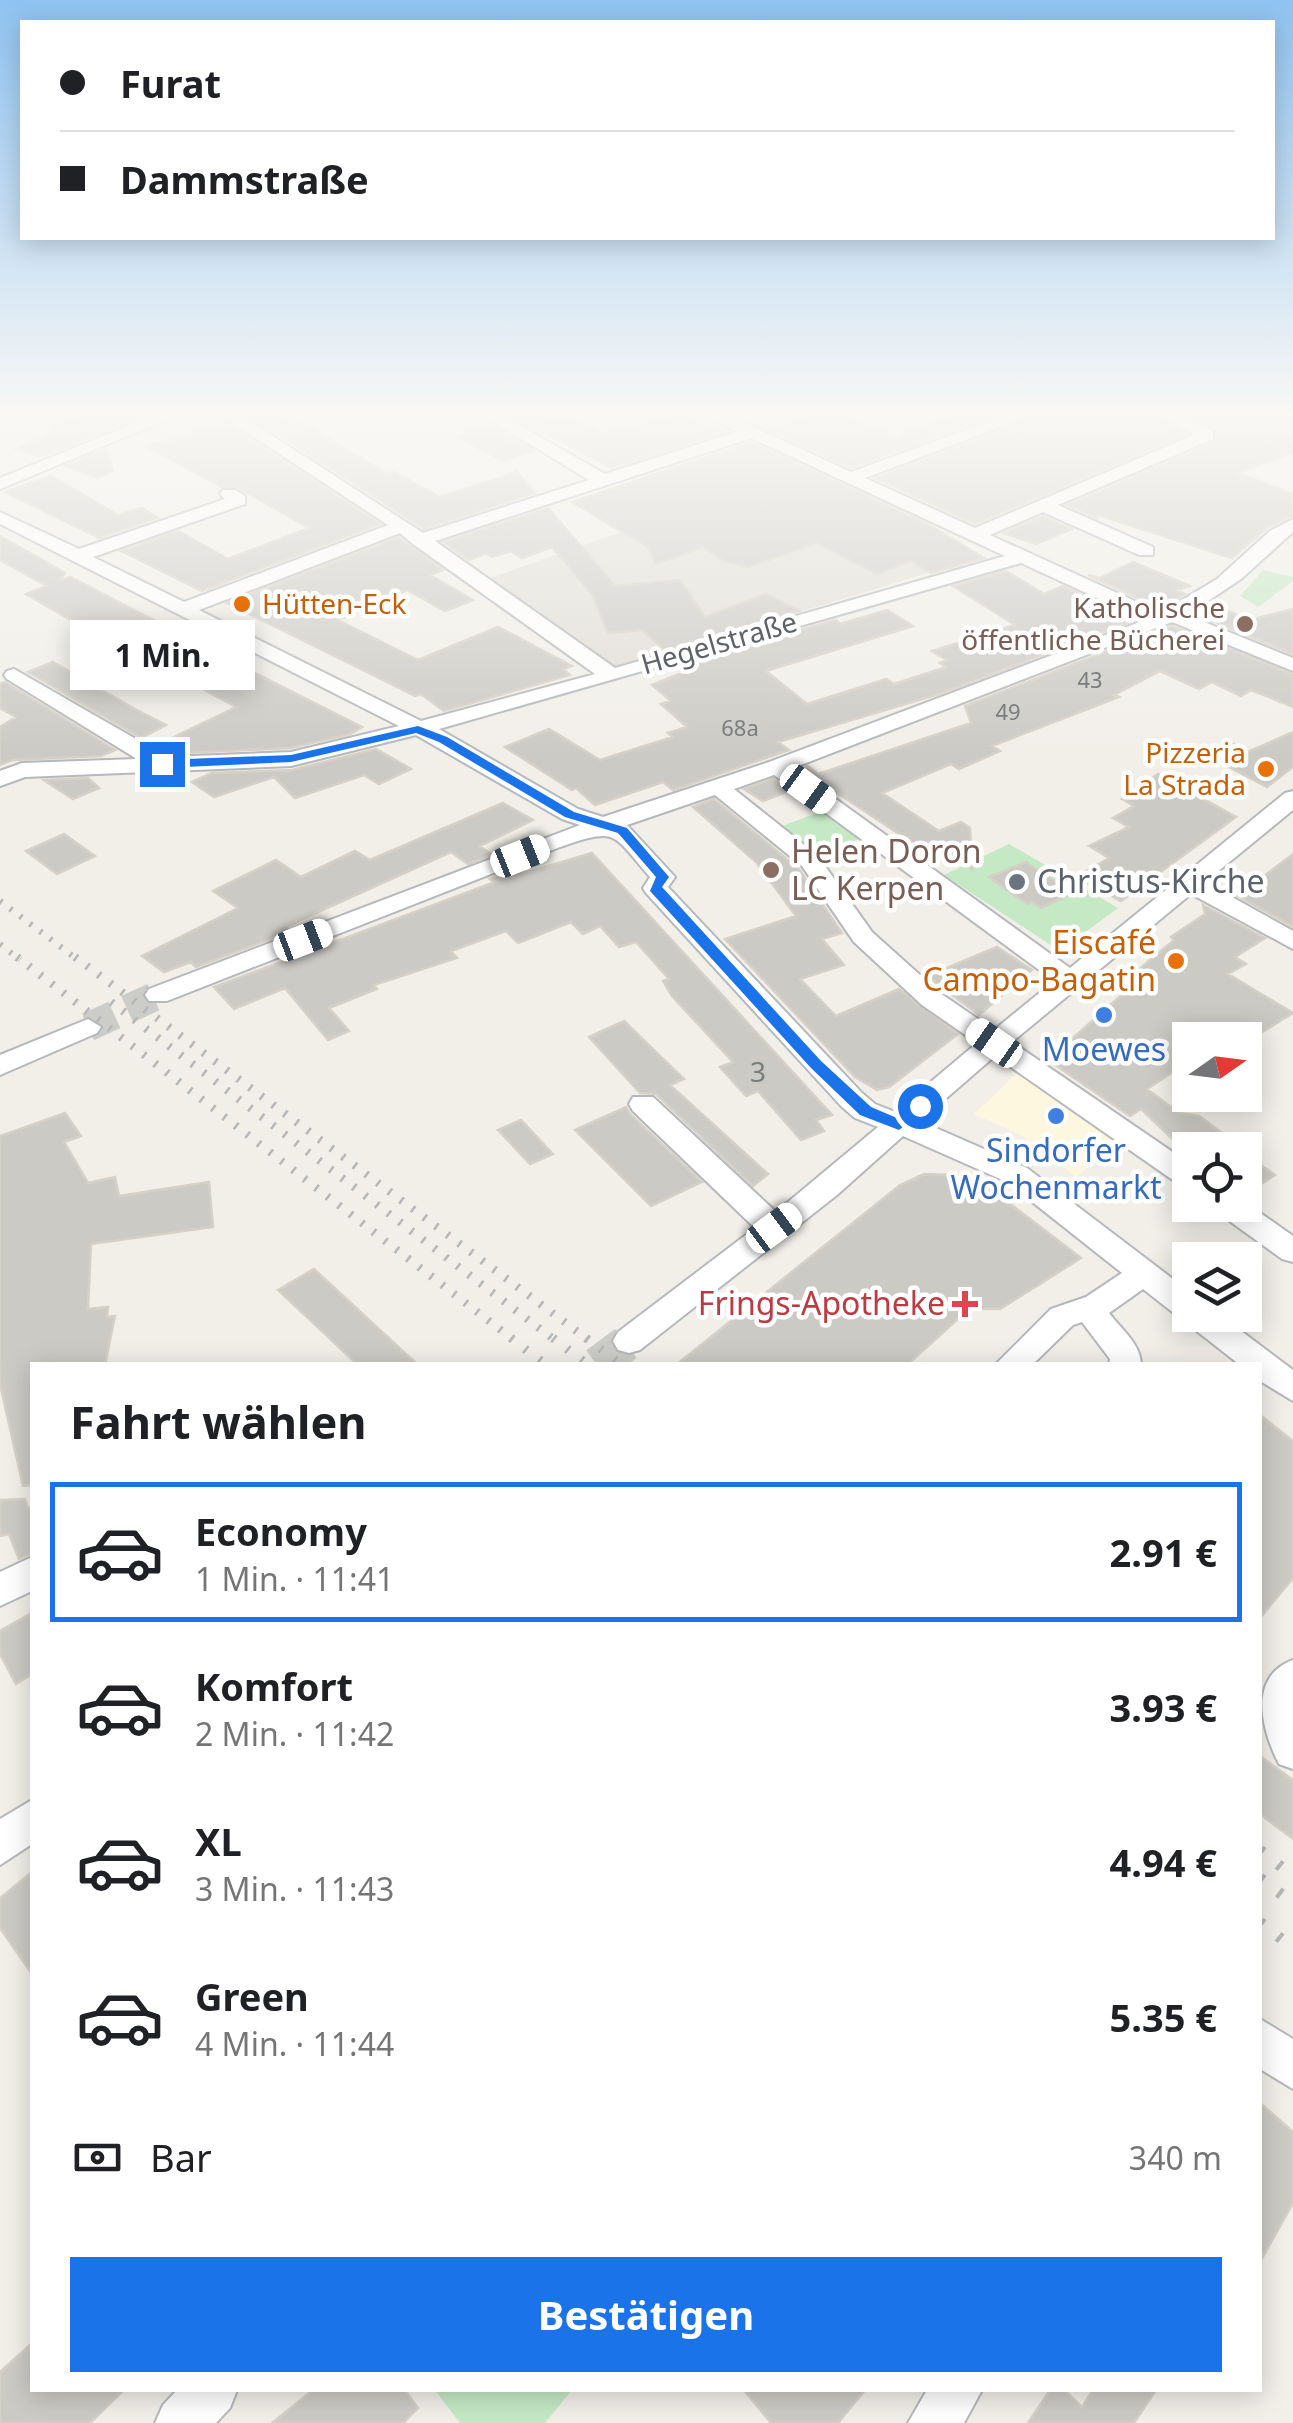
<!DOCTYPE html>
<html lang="de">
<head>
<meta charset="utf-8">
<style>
	:root { --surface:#fff; --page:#f6f6f6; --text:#202124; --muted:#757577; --line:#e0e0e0; --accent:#1a73e8 }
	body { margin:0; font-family:"Noto Sans",sans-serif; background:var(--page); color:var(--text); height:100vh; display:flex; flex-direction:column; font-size:38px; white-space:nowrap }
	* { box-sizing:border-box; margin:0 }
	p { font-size:32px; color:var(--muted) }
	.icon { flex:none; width:55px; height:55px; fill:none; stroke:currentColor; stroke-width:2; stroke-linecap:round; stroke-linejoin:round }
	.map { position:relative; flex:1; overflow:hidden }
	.panel { position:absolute; left:30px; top:1362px; width:1232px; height:1030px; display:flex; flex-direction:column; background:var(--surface); border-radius:0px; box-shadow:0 5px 25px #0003 }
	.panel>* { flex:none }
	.hud { position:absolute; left:20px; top:20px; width:1255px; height:220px; border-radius:0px; box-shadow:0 5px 25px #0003; display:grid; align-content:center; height:220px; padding:0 40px; background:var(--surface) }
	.needle { width:65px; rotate:76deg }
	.tools { position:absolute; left:1172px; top:1022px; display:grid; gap:20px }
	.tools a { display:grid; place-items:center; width:90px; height:90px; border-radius:0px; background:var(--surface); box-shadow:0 5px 25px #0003; font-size:50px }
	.end { position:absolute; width:45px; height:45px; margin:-22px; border:12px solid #1a73e8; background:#fff; box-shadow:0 0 0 5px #fff }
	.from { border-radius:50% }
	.bubble { position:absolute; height:70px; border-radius:0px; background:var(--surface); box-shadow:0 5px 25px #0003; font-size:32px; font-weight:700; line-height:70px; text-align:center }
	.car { position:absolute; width:30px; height:60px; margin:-30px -15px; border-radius:12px; box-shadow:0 0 8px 2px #0007; background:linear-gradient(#fff 24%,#345 0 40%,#fff 0 76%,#345 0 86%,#fff 0) }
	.hud b { display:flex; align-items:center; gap:35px; height:95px; font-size:38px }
	.hud b+b { border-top:2px solid var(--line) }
	.hud i { width:25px; height:25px; background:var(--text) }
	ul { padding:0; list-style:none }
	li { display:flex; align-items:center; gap:30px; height:140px; margin:0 20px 15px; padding:0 20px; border:5px solid transparent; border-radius:0px }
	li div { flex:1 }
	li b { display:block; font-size:38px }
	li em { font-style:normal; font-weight:700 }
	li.on { border-color:var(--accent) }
	li>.icon { width:90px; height:90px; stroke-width:1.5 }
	h2 { padding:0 40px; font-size:45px; line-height:120px }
	.pay { display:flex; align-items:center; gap:25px; height:110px; padding:0 40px; font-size:38px }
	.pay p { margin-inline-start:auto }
	.action { display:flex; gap:20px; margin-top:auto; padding:20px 40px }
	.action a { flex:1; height:115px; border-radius:0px; background:var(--accent); color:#fff; font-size:40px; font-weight:700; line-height:115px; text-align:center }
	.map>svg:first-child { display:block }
	.commercial { fill:#fef7e0 }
	.education { fill:#e1ded6 }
	.green { fill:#c5e8c5 }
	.building { fill:#cccac5; stroke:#d6d1c6; stroke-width:2.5 }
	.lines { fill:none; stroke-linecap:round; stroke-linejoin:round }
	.minor-tunnel-far1 { stroke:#ccccc8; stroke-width:29; stroke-dasharray:29 14; stroke-linecap:butt }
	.minor-tunnel { stroke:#ccccc8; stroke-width:36; stroke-dasharray:36 18; stroke-linecap:butt }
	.minor-casing { stroke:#b5b8bc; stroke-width:4 }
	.minor { fill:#fff; fill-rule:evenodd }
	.rail-far3 { stroke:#b6b7b8; stroke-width:6; stroke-dasharray:2.5 10; stroke-linecap:butt }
	.rail-far2 { stroke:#b6b7b8; stroke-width:8; stroke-dasharray:2.5 12; stroke-linecap:butt }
	.rail-far1 { stroke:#b6b7b8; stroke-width:9; stroke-dasharray:2.5 15; stroke-linecap:butt }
	.rail { stroke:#b6b7b8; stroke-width:11; stroke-dasharray:4 19; stroke-linecap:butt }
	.route { fill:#1a73e8 }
	.food-dot { fill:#e8710a; stroke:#fff; stroke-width:4 }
	.education-dot { fill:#8d6e63; stroke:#fff; stroke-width:4 }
	.worship-dot { fill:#6b7280; stroke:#fff; stroke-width:4 }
	.shop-dot { fill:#3f7fe0; stroke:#fff; stroke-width:4 }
	.health-dot { fill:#e0444e; stroke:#fff; stroke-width:4 }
	.labels { text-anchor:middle; stroke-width:9; stroke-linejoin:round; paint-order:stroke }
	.far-number-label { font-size:22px; fill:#7a7d7f }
	.far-food-label { font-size:28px; fill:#c56008; stroke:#fff; text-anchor:start }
	.far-education-label { font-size:28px; fill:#785e54; stroke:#fff; text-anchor:end }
	.far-street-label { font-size:28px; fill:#5f6368; stroke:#fff }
	.number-label { font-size:28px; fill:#7a7d7f }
	.education-label { font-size:32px; fill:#785e54; stroke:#fff; text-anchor:start }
	.worship-label { font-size:32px; fill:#5b616d; stroke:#fff; text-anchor:start }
	.food-label { font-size:32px; fill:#c56008; stroke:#fff; text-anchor:end }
	.shop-label { font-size:32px; fill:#366cbe; stroke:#fff }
	.health-label { font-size:32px; fill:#be3a42; stroke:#fff; text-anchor:end }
</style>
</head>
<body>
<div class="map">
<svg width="1293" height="2423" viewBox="0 0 1293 2423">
	<rect width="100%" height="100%" fill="#f1efe8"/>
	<path class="commercial" d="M1018,1072L1119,1143L1076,1177L1021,1135L974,1114Z"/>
	<path class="education" d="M799,469L960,543L965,553L957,564L606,671L485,580Z"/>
	<path class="green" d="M1263,570L1293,577V581L1258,607L1240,596Z
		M825,810L862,838L811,857L774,829Z
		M1009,844L1118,908L1060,951L944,875Z
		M435,2390H572L545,2423H460Z"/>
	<path class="building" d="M87,414L145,415L41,457L16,449L58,430L50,428Z
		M274,414L291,424L301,422L388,474L394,472L440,497L517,472L535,493L424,529L250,416Z
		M527,414H540L555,422L569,417L603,434L680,414L721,433L612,468L515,418Z
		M815,414H841L895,437L956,414H998L851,468L768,430Z
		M1038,414H1153L1186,435L975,524L875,478Z
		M1187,414H1293V453L1237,473L1293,494V515L1267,528L1232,558L1098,515L1097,518L1067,505L1214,442L1215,428Z
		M226,423L380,524L202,591L121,551L178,531L228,559L309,528L237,487H222L146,446Z
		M491,425L534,451L503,461L456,436Z
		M751,442L928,524L984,558L931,573L911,561L877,574L817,543L748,567L725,561L703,547L656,564L648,547L572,502Z
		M106,449L113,471L97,478L65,466Z
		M51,476L118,515L142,508L158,518L99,538L5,492Z
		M548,508L615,586L680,580L705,617L766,594L799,611L665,650L642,630L608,633L592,594L552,547L522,558L511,551L492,557L486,553L469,560L443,542Z
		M1043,516L1072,529L1036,544L1003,533Z
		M0,536L65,573L61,580L70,577L193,640L186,646L257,674L362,727L350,734L290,748L182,753L164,742L236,707L147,659L131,655L26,594L47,586L0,560Z
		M399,537L443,570L430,575L473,600L445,611L407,590L338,620L418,660L498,627L572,666L563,669L570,675L444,711L421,694L415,696L227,603Z
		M1133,562L1190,586L1176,590L1185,594L1161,609L1088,575L1100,578Z
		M1006,571L1044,594L1063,586L1135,620L939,694L778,742L789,750L673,790L663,782L595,805L576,788L572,790L505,747L549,729L600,760L673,737L668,733L687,727L661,704L671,701L652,685L682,673L679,664L836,620L840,624L887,610L913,626L766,671L807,704L886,679L894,684L946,667L940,663L947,660L932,651L1015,625L953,586Z
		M1210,604L1250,620L1293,609V654L1195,614Z
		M1172,626L1293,674V707L1251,690L1241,696L1212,682L1199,689L1160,671L1114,695L1119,697L992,746L1000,751L959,769L951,764L882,793L939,831L961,822L970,828L972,869L946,852L934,857L801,769L808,766L818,774L971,723L965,706Z
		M53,662L135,709L166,725L141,738L28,672Z
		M5,682L115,750L101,756L12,760L0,765V727L16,717L0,708V684Z
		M1293,732V767L1267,787L1214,759L1233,744L1248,752Z
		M376,749L411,769L379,784L364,775L295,798L274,777L214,797L192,782L212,773L292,770Z
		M1158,774L1236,817L1121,901L1076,877L1109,858L1089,846L1129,827L1113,818L1134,806L1122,799Z
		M88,778L99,788L73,799L44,780Z
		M773,779L789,791L763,801L744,789Z
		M714,799L799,869L842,933L822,939L844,965L800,979L836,1016L899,989L958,1034L889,1087L877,1090L855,1077L725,939L796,916L756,862L693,807Z
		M503,803L533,820L480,846L492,855L468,864L451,852L287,926L289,932L196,967L191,962L164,972L142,956L238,908L213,891L276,860L301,877L355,851L370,860Z
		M64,834L95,856L57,874L26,851Z
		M592,853L832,1115L816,1120L824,1131L801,1140L758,1091L746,1096L720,1067L733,1062L672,996L663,981L669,979L636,942L619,947L600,926L583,934L571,922L518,943L506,931L451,951L457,958L374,985L377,989L329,1008L349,1031L328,1040L285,988L234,1009L214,987L495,882L490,879L514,869L525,873Z
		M1293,854V927L1238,896Z
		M1026,862L1073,893L1041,908L1032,902L1027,904L989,877Z
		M1203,905L1265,938L1235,957L1246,964L1228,974L1293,1013L1245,1043V1025L1229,1036L1215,1027L1200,1040H1190V1049L1178,1061L1185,1064L1147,1089L1179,1113L1199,1116L1245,1150H1184L1141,1109L1130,1116L1048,1060L1133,985L1125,981L1174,940L1171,937L1205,914Z
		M997,947L1032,970L979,1015L927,976Z
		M624,1021L684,1079L670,1085L768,1174L753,1186L656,1094L640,1093L589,1037Z
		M626,1107L630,1114L702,1182L651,1206L575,1130Z
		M65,1113L81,1136L64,1142L88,1183L115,1177L119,1196L209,1182L213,1227L91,1244L88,1309L108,1307L107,1317L115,1316L105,1365H32V1485L23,1486L0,1384V1136Z
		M521,1120L553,1154L530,1164L498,1130Z
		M1245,1154L1275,1175L1245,1194Z
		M924,1174L956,1175L988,1187L1081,1258L1000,1309H969L907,1365H676L900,1185Z
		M314,1269L418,1365H358L278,1290Z
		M1260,1415L1293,1441V1578L1260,1618Z
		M25,1499L28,1509L32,1506V1553L19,1559L9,1534L0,1536V1500Z
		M32,1613V1674L16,1684L0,1654V1631Z
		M1260,1756L1293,1780V1839L1260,1814Z
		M32,1872V1974L0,1928V1898Z
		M1260,2103L1293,2132V2203L1260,2262Z
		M32,2343V2390H124L90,2423H0V2372Z
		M313,2390H405L418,2408L403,2423H272Z
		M744,2390H865L838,2423H771Z
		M1050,2390H1064L1082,2407L1093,2390H1156L1134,2423H1028Z"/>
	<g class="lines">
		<path class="minor-tunnel-far1" d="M88,1027L158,995"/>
		<path class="minor-tunnel" d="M597,1365L629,1341"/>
		<g class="minor-casing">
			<path id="minor" d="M158,414H181L0,489V478Z
				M219,414H239L423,533L589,480L480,414H500L605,474L737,432L703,414H725L851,472L1010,414H1034L865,478L975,528L1194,435L1157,414H1178L1213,431V439L1058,505L1153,547V555H1139L1043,512L990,535L1161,613L1217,579L1270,531L1293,519V532L1241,579L1187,615L1293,658V671L1172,622L793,768L1070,968L1285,793L1293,791V810L1205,882L1293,931V949L1191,894L1012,1042L1190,1164V1188L1180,1185L995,1056L920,1121L1027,1168L1190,1292V1315H1220L1293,1370V1401L1260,1381V1365H1240L1143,1289L1109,1313C1121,1329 1141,1344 1141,1365H1109L1110,1359L1082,1322L1073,1325L1032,1365H995L1051,1309L1086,1297L1122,1273L1007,1182L903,1136L837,1195L640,1350L629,1353L618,1350L613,1341L618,1332L755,1228L633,1111L629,1104L633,1097H653L776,1212L878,1127L855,1118L842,1107L646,893L643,888L650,877C611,833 619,827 560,847L167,1001H149L145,995L149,989L580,825L562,819L416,735L291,766L25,777L0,786V771L22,763L137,759L7,679L4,675L7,671L14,669L167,757L291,752L399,726L0,524V512L79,549L225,499L220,494L223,490H235L245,496V504L93,557L184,602L388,525ZM751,438L1005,556L615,668L435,541ZM400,533L413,544L595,674L421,721L199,610ZM1021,563L1145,620L769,762L603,817L578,809L439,729ZM774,775L1054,981L994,1030L940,993L872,932L818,856L734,789ZM715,795L802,866L854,942L922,1005L977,1043L895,1112L875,1104L862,1093L668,887L675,877L627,825Z
				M88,1019L101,1027L97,1033L0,1075V1055Z
				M1245,1202L1293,1236V1262L1282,1259L1217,1212L1213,1205Z
				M32,1557V1591L0,1606V1572Z
				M1293,1660V1769L1279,1764C1262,1731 1247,1677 1293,1660Z
				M32,1800V1844L0,1865V1819Z
				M1260,2019L1293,2039V2089L1260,2069Z
				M177,2390H237L230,2408L216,2423H155L163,2405Z
				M927,2390H982L964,2423H908Z"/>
		</g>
		<use href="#minor" class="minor"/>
		<path class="rail-far3" d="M0,901L78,960
			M0,944L20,960"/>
		<path class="rail-far2" d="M17,957L515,1341
			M75,957L590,1341
			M111,1002L556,1341"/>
		<path class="rail-far1" d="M511,1338L546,1365
			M553,1338L588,1365
			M586,1338L622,1365"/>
		<path class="rail" d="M1260,1850L1293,1876
			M1260,1878L1293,1903
			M1260,1922L1293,1948"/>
	</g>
	<linearGradient id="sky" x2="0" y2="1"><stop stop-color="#8fc3f1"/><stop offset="0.55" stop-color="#f9f8f5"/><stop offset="1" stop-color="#f9f8f5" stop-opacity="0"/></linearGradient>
	<rect width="1293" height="754" fill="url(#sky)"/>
	<path class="route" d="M418,726L447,737L574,812L627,828L669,877L662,887L821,1061L871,1107L897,1118L915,1102H925V1109L899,1130L860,1115L811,1068L650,891L656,877L618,833L565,817L439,742L416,733L291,762L162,768L156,764L162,760L291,755Z"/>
	<g class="food-dot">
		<circle cx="242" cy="604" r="10"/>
		<circle cx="1266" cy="769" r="10"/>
		<circle cx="1176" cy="961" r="10"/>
	</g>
	<g class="education-dot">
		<circle cx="1245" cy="624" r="10"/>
		<circle cx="771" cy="870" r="10"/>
	</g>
	<circle class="worship-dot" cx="1017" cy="882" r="10"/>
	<g class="shop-dot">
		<circle cx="1104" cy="1015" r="10"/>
		<circle cx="1056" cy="1116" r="10"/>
	</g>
	<path class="health-dot" d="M960 1289h10v10h10v10h-10v10h-10v-10h-10v-10h10z"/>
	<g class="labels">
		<g class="far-number-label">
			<text x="1090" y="688">43</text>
			<text x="1008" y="720">49</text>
			<text x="740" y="736">68a</text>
		</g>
		<g class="far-food-label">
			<text x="262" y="614">Hütten-Eck</text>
			<text x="1246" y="763" text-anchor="end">Pizzeria<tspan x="1246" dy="32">La Strada</tspan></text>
		</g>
		<g class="far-education-label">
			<text x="1225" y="618">Katholische<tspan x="1225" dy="32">öffentliche Bücherei</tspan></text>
		</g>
		<g class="far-street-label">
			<text transform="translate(719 643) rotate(-16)" y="10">Hegelstraße</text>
		</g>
		<g class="number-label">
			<text x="758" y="1082">3</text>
		</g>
		<g class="education-label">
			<text x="791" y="863">Helen Doron<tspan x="791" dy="37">LC Kerpen</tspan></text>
		</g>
		<g class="worship-label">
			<text x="1037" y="893">Christus-Kirche</text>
		</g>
		<g class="food-label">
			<text x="1156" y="954">Eiscafé<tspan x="1156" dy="37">Campo-Bagatin</tspan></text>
		</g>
		<g class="shop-label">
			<text x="1104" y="1061">Moewes</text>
			<text x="1056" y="1162">Sindorfer<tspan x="1056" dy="37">Wochenmarkt</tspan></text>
		</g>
		<g class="health-label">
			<text x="945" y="1315">Frings-Apotheke</text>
		</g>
	</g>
</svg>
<div class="tools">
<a><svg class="needle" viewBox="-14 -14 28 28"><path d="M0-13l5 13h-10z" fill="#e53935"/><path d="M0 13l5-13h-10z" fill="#757577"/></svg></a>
<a><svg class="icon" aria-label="locate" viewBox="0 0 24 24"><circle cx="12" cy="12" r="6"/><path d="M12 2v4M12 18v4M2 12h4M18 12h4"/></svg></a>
<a><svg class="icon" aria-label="layers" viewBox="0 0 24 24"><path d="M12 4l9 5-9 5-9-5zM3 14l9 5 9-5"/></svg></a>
</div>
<i class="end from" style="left:920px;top:1106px"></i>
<i class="end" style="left:162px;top:764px"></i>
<div class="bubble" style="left:70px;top:620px;width:185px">1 Min.</div>
<i class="car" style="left:808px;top:789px;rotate:126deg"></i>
<i class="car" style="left:520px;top:856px;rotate:68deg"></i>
<i class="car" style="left:303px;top:940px;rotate:69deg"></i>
<i class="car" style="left:994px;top:1043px;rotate:305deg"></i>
<i class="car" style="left:774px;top:1228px;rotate:53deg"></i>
<div class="hud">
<b><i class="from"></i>Furat</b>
<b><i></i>Dammstraße</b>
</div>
<section class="panel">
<h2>Fahrt wählen</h2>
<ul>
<li class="on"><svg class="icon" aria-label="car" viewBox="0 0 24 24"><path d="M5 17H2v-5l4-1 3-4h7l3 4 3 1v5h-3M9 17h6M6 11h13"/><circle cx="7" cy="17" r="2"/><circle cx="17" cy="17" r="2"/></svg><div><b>Economy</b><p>1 Min. · 11:41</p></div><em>2.91 €</em></li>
<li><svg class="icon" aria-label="car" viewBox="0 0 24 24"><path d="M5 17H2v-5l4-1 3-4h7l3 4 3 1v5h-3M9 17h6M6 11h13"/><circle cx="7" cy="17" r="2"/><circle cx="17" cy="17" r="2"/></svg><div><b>Komfort</b><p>2 Min. · 11:42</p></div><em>3.93 €</em></li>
<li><svg class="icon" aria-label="car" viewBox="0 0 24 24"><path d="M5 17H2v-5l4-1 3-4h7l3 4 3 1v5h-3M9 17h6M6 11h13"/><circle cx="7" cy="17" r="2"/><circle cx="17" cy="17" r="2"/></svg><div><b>XL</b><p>3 Min. · 11:43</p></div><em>4.94 €</em></li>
<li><svg class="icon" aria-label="car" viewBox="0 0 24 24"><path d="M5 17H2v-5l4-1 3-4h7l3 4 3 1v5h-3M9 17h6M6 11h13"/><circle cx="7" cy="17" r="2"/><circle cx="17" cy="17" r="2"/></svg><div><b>Green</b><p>4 Min. · 11:44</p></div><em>5.35 €</em></li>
</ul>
<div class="pay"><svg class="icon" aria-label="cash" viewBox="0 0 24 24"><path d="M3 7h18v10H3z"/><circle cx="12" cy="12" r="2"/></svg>Bar<p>340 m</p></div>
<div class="action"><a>Bestätigen</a></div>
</section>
</div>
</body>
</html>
